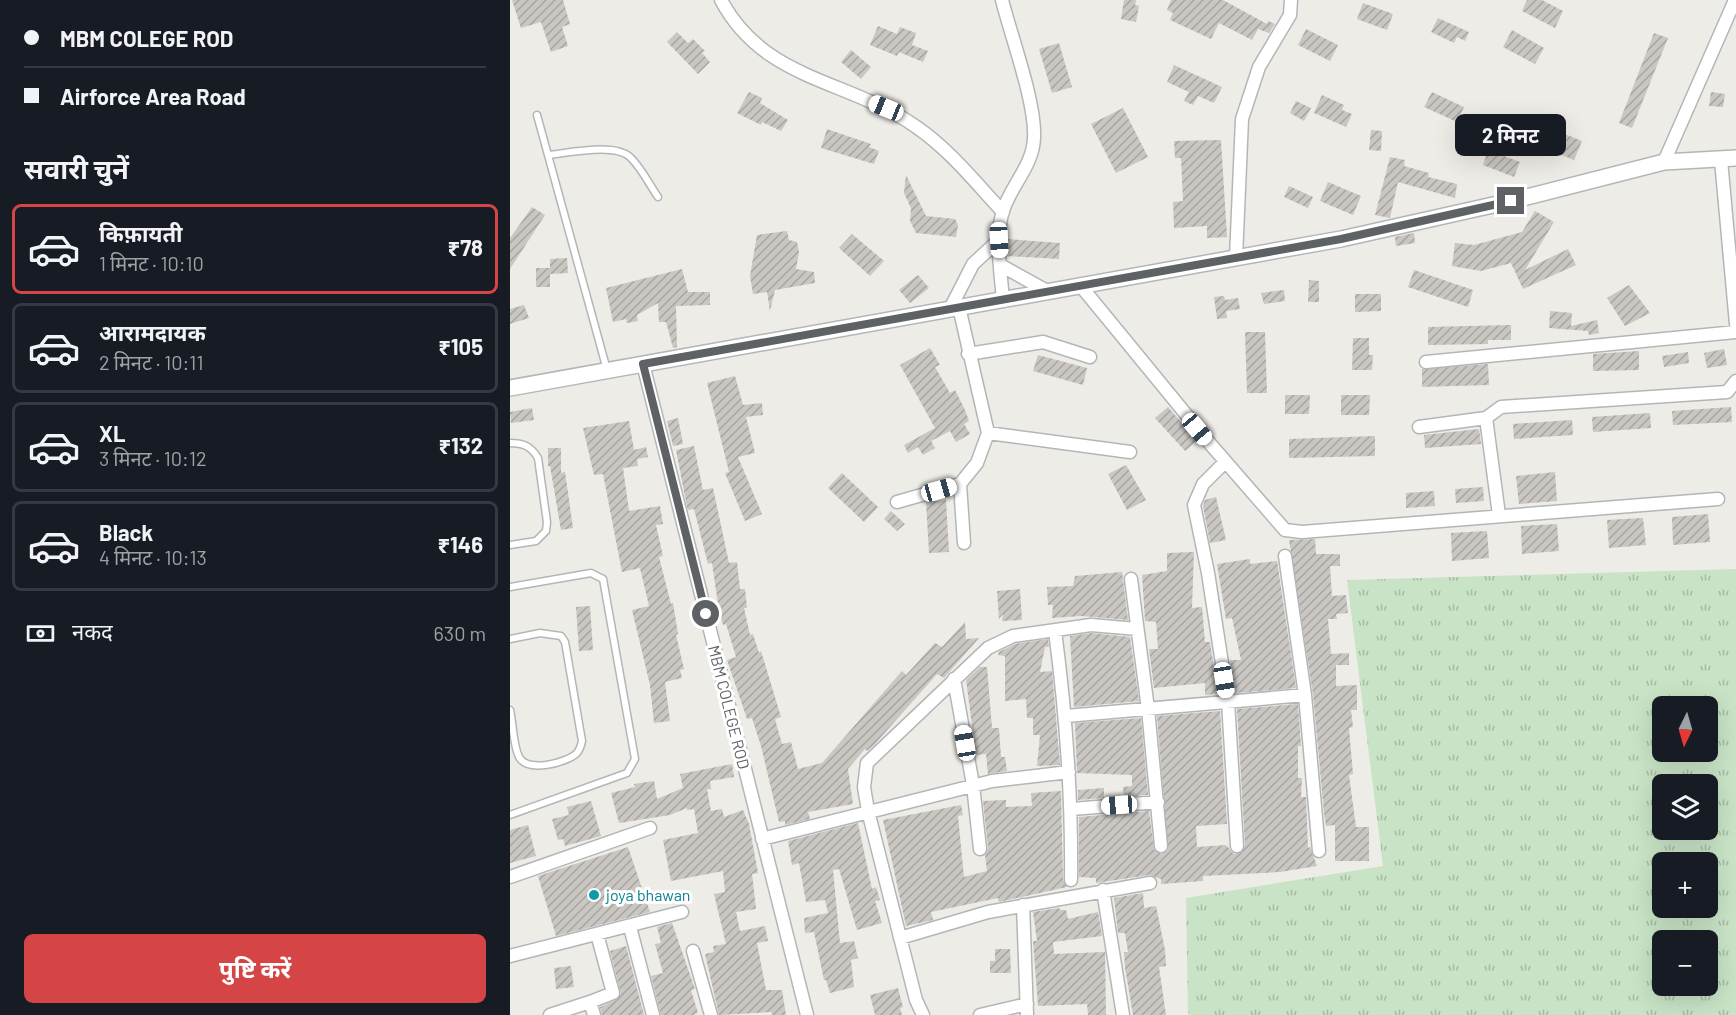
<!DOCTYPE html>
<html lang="hi">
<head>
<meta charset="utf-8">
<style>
	:root { --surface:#171b24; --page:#242831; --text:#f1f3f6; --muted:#9ea1a6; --line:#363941; --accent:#d64545 }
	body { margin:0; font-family:Barlow,"Noto Sans Devanagari",sans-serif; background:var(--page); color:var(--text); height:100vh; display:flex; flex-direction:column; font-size:22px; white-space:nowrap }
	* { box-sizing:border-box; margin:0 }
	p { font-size:20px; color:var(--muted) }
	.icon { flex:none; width:33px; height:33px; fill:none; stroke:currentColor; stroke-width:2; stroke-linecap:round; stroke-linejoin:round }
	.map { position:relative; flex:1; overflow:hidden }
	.details { display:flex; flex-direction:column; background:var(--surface); width:510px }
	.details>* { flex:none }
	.hud { display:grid; align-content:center; height:132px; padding:0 24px; background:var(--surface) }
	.needle { width:39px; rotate:185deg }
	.buttons { position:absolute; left:1142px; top:696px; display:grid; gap:12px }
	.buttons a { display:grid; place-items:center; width:66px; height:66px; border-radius:9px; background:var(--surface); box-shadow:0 6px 24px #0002; font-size:30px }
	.end { position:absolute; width:27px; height:27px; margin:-14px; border:8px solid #5e6265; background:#fff; box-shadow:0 0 0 3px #fff }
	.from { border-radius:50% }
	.bubble { position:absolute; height:42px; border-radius:9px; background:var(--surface); box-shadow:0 6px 24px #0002; font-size:20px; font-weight:700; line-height:42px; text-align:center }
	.car { position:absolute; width:18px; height:36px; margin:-18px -9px; border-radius:8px; box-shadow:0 0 4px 2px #0007; background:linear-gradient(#fff 24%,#345 0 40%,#fff 0 76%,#345 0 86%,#fff 0) }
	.hud b { display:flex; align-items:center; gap:21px; height:57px; font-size:22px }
	.hud b+b { border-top:2px solid var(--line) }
	.hud i { width:15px; height:15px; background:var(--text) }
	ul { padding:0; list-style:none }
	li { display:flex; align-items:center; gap:18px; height:90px; margin:0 12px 9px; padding:0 12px; border:3px solid var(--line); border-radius:9px }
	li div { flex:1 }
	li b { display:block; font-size:22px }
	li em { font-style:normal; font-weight:700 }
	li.current { border-color:var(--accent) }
	li>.icon { width:54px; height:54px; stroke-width:1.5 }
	h2 { padding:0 24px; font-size:27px; line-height:72px }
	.pay { display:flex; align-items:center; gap:15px; height:66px; padding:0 24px; font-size:22px }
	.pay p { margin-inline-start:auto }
	.cta { display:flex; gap:12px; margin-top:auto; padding:12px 24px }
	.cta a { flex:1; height:69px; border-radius:9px; background:var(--accent); color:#fff; font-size:24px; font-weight:700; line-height:69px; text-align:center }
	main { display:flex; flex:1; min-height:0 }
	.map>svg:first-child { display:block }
	.grass { fill:url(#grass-tufts); fill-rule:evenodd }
	.building { fill:url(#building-hatch) }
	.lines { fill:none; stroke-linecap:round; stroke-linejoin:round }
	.service-casing { stroke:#b3b6b9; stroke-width:9 }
	.minor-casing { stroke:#b3b6b9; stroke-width:15 }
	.tertiary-casing { stroke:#b3b6b9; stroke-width:18 }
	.service { stroke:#fff; stroke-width:6 }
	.minor { stroke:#fff; stroke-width:12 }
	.tertiary { stroke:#fff; stroke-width:15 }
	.route { stroke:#5e6265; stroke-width:8 }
	.culture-dot { fill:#0f9aa8; stroke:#fff; stroke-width:2 }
	.labels { text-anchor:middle; stroke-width:6; stroke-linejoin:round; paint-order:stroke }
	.street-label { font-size:16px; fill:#5e6265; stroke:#fff }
	.culture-label { font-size:16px; fill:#0d838f; stroke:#fff; text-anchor:start }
</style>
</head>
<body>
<main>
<section class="details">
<div class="hud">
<b><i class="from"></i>MBM COLEGE ROD</b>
<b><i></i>Airforce Area Road</b>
</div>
<h2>सवारी चुनें</h2>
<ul>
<li class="current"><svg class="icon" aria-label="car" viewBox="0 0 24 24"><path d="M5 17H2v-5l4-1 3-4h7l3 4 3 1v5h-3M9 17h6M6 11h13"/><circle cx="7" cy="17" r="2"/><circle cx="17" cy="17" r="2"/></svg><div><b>किफ़ायती</b><p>1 मिनट · 10:10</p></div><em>₹78</em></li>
<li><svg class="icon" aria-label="car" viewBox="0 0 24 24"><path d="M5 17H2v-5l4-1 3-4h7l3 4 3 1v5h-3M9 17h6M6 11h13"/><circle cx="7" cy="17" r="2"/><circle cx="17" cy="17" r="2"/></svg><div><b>आरामदायक</b><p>2 मिनट · 10:11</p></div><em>₹105</em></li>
<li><svg class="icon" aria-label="car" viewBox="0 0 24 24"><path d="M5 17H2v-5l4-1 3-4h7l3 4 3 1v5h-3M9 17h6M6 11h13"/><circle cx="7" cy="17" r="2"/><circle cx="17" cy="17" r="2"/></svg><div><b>XL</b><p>3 मिनट · 10:12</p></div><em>₹132</em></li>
<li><svg class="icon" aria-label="car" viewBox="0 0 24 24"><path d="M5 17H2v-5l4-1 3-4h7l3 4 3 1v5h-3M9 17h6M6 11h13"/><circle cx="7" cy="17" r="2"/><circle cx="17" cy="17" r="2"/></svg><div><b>Black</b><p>4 मिनट · 10:13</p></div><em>₹146</em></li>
</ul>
<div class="pay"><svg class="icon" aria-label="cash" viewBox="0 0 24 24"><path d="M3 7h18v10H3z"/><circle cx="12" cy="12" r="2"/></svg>नकद<p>630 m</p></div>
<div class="cta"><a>पुष्टि करें</a></div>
</section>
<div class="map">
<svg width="1226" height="1015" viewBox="0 0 1226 1015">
	<defs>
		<pattern id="grass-tufts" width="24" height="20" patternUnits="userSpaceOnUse" patternTransform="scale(1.5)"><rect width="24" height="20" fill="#c8e3c6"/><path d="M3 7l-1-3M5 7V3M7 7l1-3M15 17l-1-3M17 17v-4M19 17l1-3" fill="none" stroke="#a6bba4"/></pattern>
		<pattern id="building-hatch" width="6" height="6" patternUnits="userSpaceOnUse" patternTransform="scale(1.5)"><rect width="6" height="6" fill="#cac7c3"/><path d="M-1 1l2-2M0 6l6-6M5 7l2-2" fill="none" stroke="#a7a5a2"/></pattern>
	</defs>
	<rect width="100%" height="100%" fill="#eeece7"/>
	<path class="grass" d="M1226,569V1015H678L676,898L873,866L837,580ZM1152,706H1197V752H1152ZM1152,784H1197V830H1152ZM1152,862H1197V908H1152ZM1152,940H1197V986H1152Z"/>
	<path class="building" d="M2,0H53L60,24L52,27L58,46L41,52L31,22L11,28Z
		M614,0H626L625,5L629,6L626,22L611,19Z
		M661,0H713L757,24L758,21L765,24L759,33L748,29L742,40L709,23L701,39L660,20L663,13L657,10Z
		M1017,0H1032L1053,11L1045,28L1012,11Z
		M853,3L883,14L877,30L847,19Z
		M928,18L959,32L955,41L947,37L944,43L921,32Z
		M368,26L387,34L390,27L406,33L402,45L418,51L413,62L389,52L387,56L360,45Z
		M796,29L828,45L820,61L788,45Z
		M1002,30L1034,48L1025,64L993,47Z
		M167,32L178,43L183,39L195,51L192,53L200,62L188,74L157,42Z
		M1144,33L1158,38L1122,128L1109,123Z
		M549,43L562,87L542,93L529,49Z
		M341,50L361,67L351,79L331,62Z
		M664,65L712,87L704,103L688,96L683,105L674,101L679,92L657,82Z
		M239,92L252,98L250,103L278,120L271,131L252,122L251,125L227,113Z
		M922,92L954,107L947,122L914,107Z
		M1201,92L1215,94L1213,107L1199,106Z
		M812,95L834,105L832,110L842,114L836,127L804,113Z
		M786,101L801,108L794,121L780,113Z
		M613,108L638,157L606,173L581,124Z
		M317,129L361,144L359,147L369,151L364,164L311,148Z
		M1042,129L1072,141L1064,160L1034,148Z
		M861,130L872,131L871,151L859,150Z
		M711,140L717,237L697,238V226L664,228L663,202L673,201L671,158H665L664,141Z
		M978,150L1010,162L1004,177L973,165Z
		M880,157L895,160L894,166L919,173L918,177L947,184L945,198L888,182L880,218L865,215Z
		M396,175L416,216L445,219L448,225L446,237L406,233L400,221L401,208L394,193Z
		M818,182L851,196L843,215L810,201Z
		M779,186L803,197L798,208L774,197Z
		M22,207L35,215L0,269V238Z
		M1025,211L1044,222L1015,270L1058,249L1066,265L1013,289L1001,263L971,271L942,266L945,243L964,245L1012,232Z
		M277,231L279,240L287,242L289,252L286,269L304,272L305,283L265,290L260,311L257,292L243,294L240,276L247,235Z
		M904,233L905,243L886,246L885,237Z
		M342,234L374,261L360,276L329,248Z
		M497,239L550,243L549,259L497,256Z
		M57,258L58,273L40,274V259Z
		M26,268H40V287H26Z
		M172,269L178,292H200V305L166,306L167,347L163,348L156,322H149L148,303L127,315L128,321L117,323L116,319L103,322L96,288Z
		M904,270L963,290L958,307L898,287Z
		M408,275L419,288L400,303L389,290Z
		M799,280L809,281V302H798Z
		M1119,285L1140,313L1115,326L1097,298Z
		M774,290L775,301L754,304L751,293Z
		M845,294H871V311L845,312Z
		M714,296L715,300L728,298L730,309L716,311L717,318L707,319L704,297Z
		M14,305L19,318L0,324V309Z
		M1040,311L1062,313L1061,326L1087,320L1089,333L1079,335L1078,331L1039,328Z
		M1001,325V340H978V344L918,345V327Z
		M735,332H755L757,393H737Z
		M843,338H859V355H863L862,370H842Z
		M420,348L430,365L425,367L440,393L445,390L455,410L459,421L454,424L460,434L446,442L440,431L421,441L425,448L413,455L408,447L398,453L394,445L425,428L390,365Z
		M1214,349L1217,365L1197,368L1194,353Z
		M1129,351V370L1083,371V354Z
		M1178,352L1179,363L1154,367L1152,356Z
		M528,355L577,368L573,385L523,371Z
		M978,364L979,385L912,387V369Z
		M225,376L233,405L252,403L253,415L236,417L245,453L228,457L252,514L235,521L215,473L219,472L197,383Z
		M775,395H800L799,414H775Z
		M831,395H860L859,415H831Z
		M658,407L687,441L675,451L645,418Z
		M1221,407L1222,422L1163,425L1162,411Z
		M22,408L24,420L1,423L0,412Z
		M1140,413L1141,428L1083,432L1082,417Z
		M168,418L173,444L163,446L157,421Z
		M1062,420L1063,435L1004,439L1003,424Z
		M119,421L124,450L136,447L138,457L127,459L128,466L113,468L119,511L150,506L153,524L146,525L153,556L149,557L161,604L163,603L168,634L166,635L174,669L170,670L172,678L155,682L160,721L144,723L140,685L122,610L139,606L130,568L112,572L93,474L84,475L73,428Z
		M969,429L971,444L915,448L914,435Z
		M865,436V456L779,458V439Z
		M184,446L193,490L203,488L219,563L227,562L230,589H235L237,608H234L240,635L243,634L249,653L251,651L271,717L265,719L272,744L281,742L288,769L312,763L392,671L396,675L425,643L432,647L455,622L456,639L469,638L434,678L427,674L364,745L357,751L355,749L338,769L343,804L298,812L300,819L275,825V821L269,822L251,746L242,718L237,719L217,660L226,657L216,624L213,625L209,611L202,563L198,564L184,509L178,510L177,507L166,450Z
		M38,448H51V473L55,472L63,528L51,530L40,466H38Z
		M616,465L636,500L617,510L598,474Z
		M1045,472L1047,501L1009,504L1006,476Z
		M332,473L368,507L354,522L318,488Z
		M973,487L974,501L946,503L945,489Z
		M924,491L925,506L896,508V493Z
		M706,497L716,540L700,543L693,506L695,500Z
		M436,500L439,552L419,553L416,502Z
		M381,511L395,524L387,531L374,519Z
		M1198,514L1200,542L1163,545L1162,517Z
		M1133,518L1136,545L1099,548L1097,520Z
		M1047,524L1049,551L1012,554L1011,526Z
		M977,531L979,558L942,561L941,533Z
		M805,539L806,554H830V566H820L822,596L836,595L838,613L826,614L827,619H818L821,654L839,653V665H826V686L847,685V710H841L843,727L839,728L843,774L839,775L846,827H859V861H825V825L816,826L814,813L803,694L779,540Z
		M684,552L682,608L692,607L695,642H700L708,694L695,695V683L644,688L639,649H648L646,622L635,621L632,575L657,571V553Z
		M740,559V564L767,561L786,688L725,693L720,660H731L722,618L716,619L707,564Z
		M612,572L618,620L572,616L542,618L543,605H538L537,587L563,586L565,576Z
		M510,589L512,620L492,621L493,614L489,619L487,591Z
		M80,606L83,650L69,651L66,607Z
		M581,633L620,637L629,701L564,707L560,636Z
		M538,639L539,647H535L530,672L542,671L550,765L527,766L530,735H523V718H517L516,699L495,701V656L488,655L489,652L505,644Z
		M470,667H477L482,728H489L491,757H495L497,771L478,774L476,754L466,755L456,680Z
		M788,704L791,746H788V778H792L791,797H796L798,848L800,847L807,866L770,872L693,876V881L651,884V879L639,875L586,883V878L569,877V817L639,811L644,850L651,854L658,850L647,716L710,711L717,824L686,826L687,847L716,845L724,854L732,852L735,845L727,709Z
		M631,718L638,795L614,797L613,787L622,786V775L567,773L565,723Z
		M222,764L224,777L200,781L201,789H197L201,811L212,809L214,817L233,810L239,824L248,873L242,874L246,909L226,912L230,931L255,926L258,941L247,943L256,990H272L276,1015H262L261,1012L209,1015L195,954L204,952L203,946L216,944L204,894L215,892L213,871L161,881L153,840L188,833L184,809L177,810V808L160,815L109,823L101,793L125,787L124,784L144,781L147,799L173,788L170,774Z
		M594,788V798L568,800V790Z
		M551,791L553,880L557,887L489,902L488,898L421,912L423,920L396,926L373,820L451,805L453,815L448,816L454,877L477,871L475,856L478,848L473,801L496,800V807L522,806L521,793Z
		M81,801L91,836L55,846L53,839L48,840L42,819L59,815L57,807Z
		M348,823L362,889L366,887L370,900L365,901L372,923L347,930L329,869L323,870L330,943L344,941L348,958L341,960L344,987L320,993L316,980H314L304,932L295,933L294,918L318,913L315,900L296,902L289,863L282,865L278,841Z
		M18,825L26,856L0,863V830Z
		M118,847L140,912L46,936L28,876Z
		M633,893L634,908L646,906L655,950L656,966L649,967L656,1015H623L615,968L614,952H618L615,933H608L604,898Z
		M549,908L550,910H556L558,919L588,912L592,936L543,942L544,954L595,952L596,1015H578L577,1004L528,1006L523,941H527L523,912Z
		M162,923L185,989L181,990L188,1013L183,1015H151L141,976L153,973L145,944L151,943L147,927Z
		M116,946L134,1015H92L90,1007L106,1000L111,994L100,951Z
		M485,949H500L501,973H480V961H485Z
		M61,966L64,987L46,989L44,968Z
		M388,988L393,1007L390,1008L392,1015H365L360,995Z"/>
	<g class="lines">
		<g class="service-casing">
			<path id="service" d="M27,115L97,370
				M38,155C59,153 106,142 121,158C132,169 139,184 148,197
				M0,443C13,443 21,446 28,458L37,522L36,531L26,541L0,545
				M0,587L81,573L93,579L125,759L117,773L0,815
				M0,639L30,633L51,636L55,642L72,741C71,746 70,750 66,754C55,763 18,773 9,757C3,745 3,723 0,710"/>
		</g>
		<g class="minor-casing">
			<path id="minor" d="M211,0C254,81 337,79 405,126C439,149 465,182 493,212
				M492,0C501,36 526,103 524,138C523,167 499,187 492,214C485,242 491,272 493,301
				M1211,160L1226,324
				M1154,162L1225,0
				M726,258L732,119L749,67L780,15L781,0
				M490,265L539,292
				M570,285L702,446L775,530L792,532L1208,499
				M440,309L463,264L489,240
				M458,354L533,342L580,357
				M916,362L1226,332
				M133,364L297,1015
				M909,427L976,418
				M478,433L620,452
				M715,462L693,484L684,505L698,573L718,702L727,846
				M450,484L454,543
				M387,502L450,484L467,463L478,433L449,307
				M989,515L976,418L991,407L1217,392L1226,381
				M775,556L795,695L809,851
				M621,579L638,709L651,846
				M545,631C556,714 562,796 561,880
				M444,679L463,785L470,849
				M556,716L795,695
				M562,809L648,802
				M252,839L482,781L559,772
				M0,877L140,828
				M593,890L613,1015
				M513,905L517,1015
				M120,927L143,1015
				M390,938L478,912L640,883
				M183,951L201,1015
				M0,956L172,912
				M80,1002L103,993L87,934
				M40,1015L80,1002L84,1015
				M413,1015L406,1000L358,811L354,787L357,763L478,648L503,636L581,625L627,629
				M470,1015L517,1004"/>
		</g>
		<g class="tertiary-casing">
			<path id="tertiary" d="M0,388L831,239L1001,201L1154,162L1226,158"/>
		</g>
		<use href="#service" class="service"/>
		<use href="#minor" class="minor"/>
		<use href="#tertiary" class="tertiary"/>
	</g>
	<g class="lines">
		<path class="route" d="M196,614L133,364L831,239L1001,201"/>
	</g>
	<circle class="culture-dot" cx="84" cy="895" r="6"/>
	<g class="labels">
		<g class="street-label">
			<text transform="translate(219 707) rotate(76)" y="6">MBM COLEGE ROD</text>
		</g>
		<g class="culture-label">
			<text x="96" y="901">joya bhawan</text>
		</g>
	</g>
</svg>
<div class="buttons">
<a><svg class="needle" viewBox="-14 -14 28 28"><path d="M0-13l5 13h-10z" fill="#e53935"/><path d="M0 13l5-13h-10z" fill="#9ea1a6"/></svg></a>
<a><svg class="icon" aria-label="layers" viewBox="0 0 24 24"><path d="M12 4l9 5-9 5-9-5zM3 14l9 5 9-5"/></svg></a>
<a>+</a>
<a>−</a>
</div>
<i class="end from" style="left:196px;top:614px"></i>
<i class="end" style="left:1001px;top:201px"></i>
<div class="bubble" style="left:945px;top:114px;width:111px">2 मिनट</div>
<i class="car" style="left:376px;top:108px;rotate:292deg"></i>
<i class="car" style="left:489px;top:240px;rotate:177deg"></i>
<i class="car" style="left:687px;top:429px;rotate:140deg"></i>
<i class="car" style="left:429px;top:490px;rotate:74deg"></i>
<i class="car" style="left:714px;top:680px;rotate:171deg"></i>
<i class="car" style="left:455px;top:743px;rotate:350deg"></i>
<i class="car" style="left:609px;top:805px;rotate:266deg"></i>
</div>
</main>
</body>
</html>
